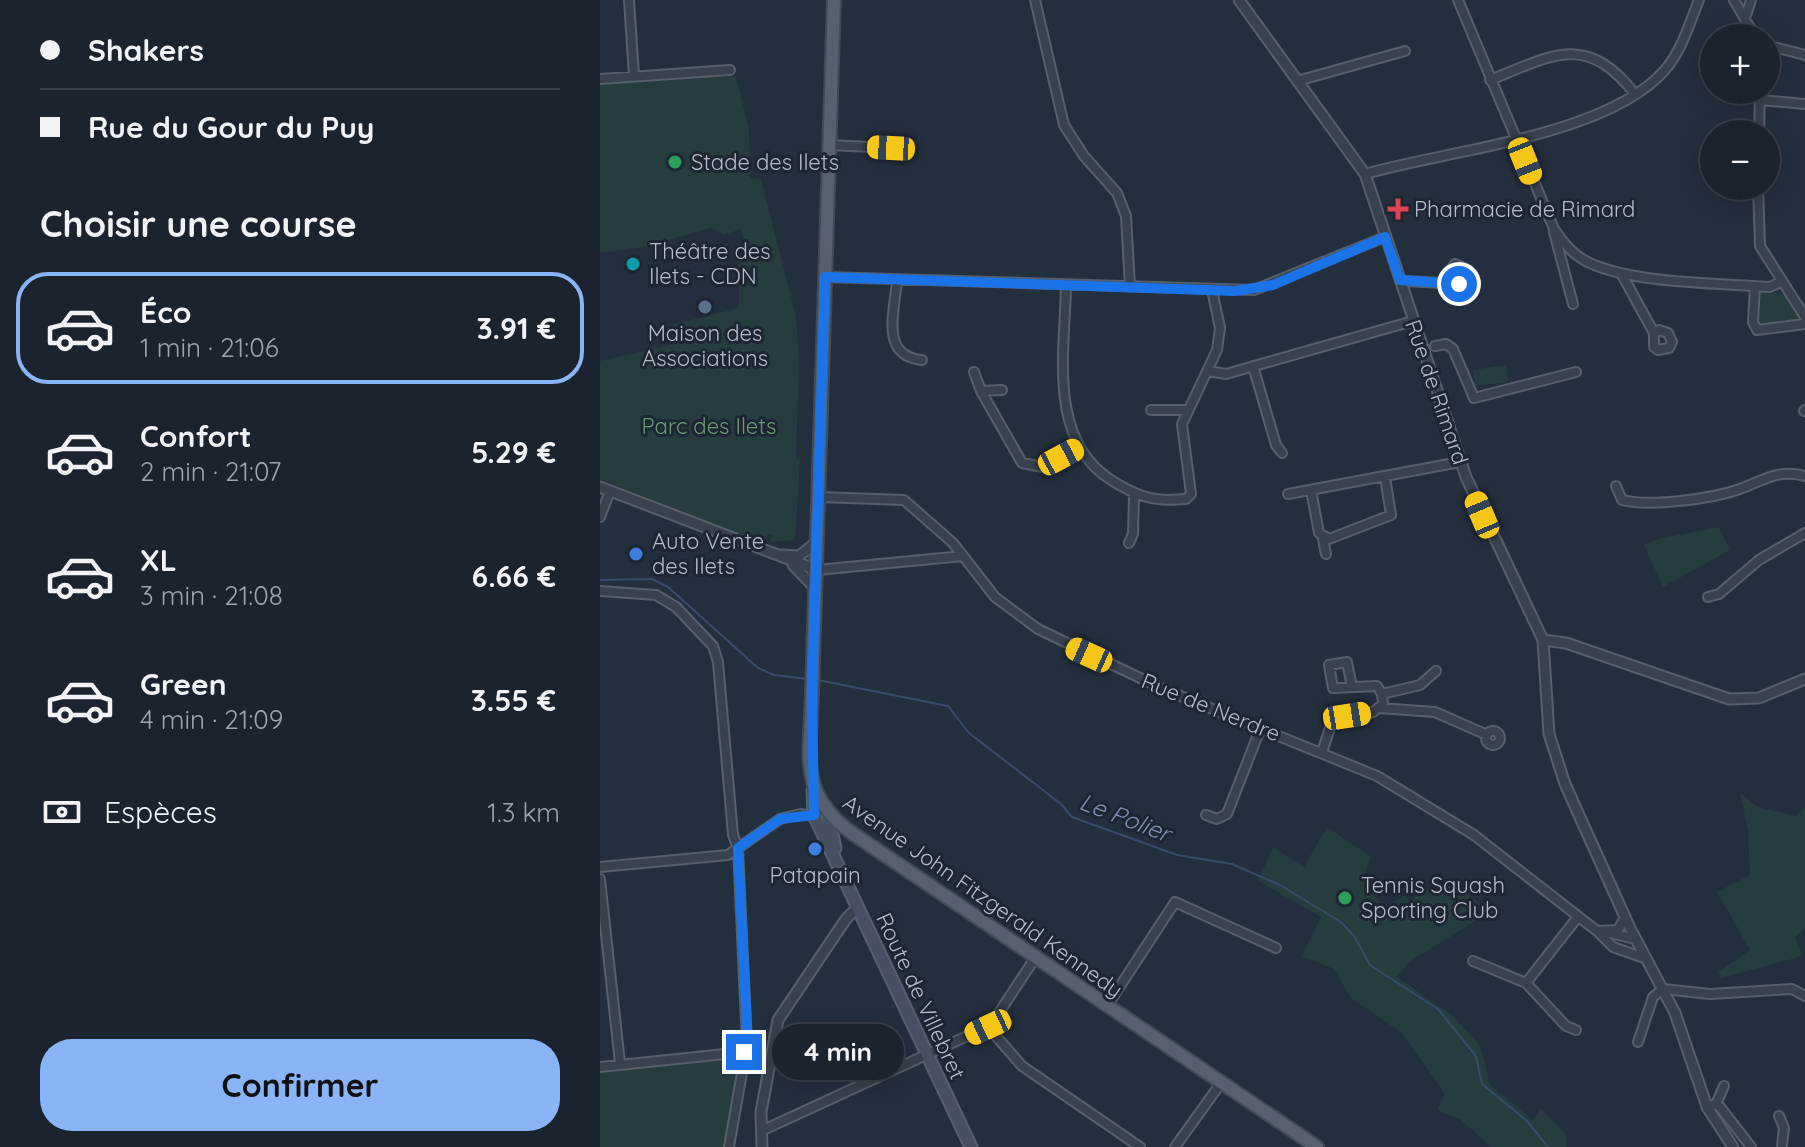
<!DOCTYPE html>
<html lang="fr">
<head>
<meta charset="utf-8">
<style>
	:root { --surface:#1b232e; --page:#282f3a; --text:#f1f3f6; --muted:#a0a4aa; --line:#39404a; --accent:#8ab4f8 }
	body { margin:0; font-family:Quicksand,sans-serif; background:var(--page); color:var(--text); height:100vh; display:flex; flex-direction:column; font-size:30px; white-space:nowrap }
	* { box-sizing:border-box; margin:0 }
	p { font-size:26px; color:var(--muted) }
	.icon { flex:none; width:44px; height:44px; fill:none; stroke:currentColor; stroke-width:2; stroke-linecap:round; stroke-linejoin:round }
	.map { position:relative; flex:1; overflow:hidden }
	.drawer { display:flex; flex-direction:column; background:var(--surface); width:600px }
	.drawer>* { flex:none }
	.hud { display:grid; align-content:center; height:176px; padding:0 40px; background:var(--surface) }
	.controls { position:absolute; left:1100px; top:24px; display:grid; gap:16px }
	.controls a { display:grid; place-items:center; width:80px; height:80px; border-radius:50%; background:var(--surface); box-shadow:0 4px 20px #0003,0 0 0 2px var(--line); font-size:40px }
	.end { position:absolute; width:36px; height:36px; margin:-18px; border:10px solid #1a73e8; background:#fff; box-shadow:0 0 0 4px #fff }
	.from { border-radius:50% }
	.bubble { position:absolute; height:56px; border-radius:28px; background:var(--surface); box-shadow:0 4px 20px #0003,0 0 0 2px var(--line); font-size:26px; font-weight:700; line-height:56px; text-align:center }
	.car { position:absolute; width:24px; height:48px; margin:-24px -12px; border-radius:10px; box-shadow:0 0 6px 2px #0007; background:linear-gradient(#f5c518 24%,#345 0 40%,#f5c518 0 76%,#345 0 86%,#f5c518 0) }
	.hud b { display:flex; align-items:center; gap:28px; height:76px; font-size:30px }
	.hud b+b { border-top:2px solid var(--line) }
	.hud i { width:20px; height:20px; background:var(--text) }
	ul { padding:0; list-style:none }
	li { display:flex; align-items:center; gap:24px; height:112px; margin:0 16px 12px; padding:0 24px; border:4px solid transparent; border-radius:32px }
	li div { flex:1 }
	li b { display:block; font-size:30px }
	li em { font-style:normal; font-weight:700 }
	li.selected { border-color:var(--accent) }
	li>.icon { width:72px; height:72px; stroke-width:1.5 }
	h2 { padding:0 40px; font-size:36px; line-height:96px }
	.pay { display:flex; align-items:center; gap:20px; height:88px; padding:0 40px; font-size:30px }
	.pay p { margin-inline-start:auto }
	.primary-button { display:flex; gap:16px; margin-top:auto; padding:16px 40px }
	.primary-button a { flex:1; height:92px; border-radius:32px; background:var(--accent); color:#111; font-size:32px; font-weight:700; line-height:92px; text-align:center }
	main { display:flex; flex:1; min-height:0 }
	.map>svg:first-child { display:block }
	.green { fill:#263c3f }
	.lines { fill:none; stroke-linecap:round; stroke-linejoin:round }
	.stream { stroke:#394c67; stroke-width:2 }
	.minor-casing { stroke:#565f6c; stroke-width:12 }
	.tertiary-casing { stroke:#565f6c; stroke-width:13 }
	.secondary-casing { stroke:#565f6c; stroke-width:15 }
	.primary-casing { stroke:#414a57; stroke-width:16 }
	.minor { stroke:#38414e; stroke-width:8 }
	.tertiary { stroke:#38414e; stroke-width:9 }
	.secondary { stroke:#465061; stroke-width:11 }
	.primary { stroke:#56606e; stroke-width:12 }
	.route { stroke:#1a73e8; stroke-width:10 }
	.leisure-dot { fill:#2e9e5b; stroke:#1d2633; stroke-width:3 }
	.health-dot { fill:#e0444e; stroke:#1d2633; stroke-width:3 }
	.culture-dot { fill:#0f9aa8; stroke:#1d2633; stroke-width:3 }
	.service-dot { fill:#5c6f8a; stroke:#1d2633; stroke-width:3 }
	.shop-dot { fill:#3f7fe0; stroke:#1d2633; stroke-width:3 }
	.labels { text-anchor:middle; stroke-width:6; stroke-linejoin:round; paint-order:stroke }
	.poi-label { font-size:22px; fill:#b4bcc9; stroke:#1d2633; text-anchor:start }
	.street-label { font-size:22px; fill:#b4bcc9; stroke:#1d2633 }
	.park-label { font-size:22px; fill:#6b9a76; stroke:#1d2633 }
	.water-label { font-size:24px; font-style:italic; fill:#7c92b1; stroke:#1d2633 }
</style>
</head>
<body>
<main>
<section class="drawer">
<div class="hud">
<b><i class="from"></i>Shakers</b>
<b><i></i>Rue du Gour du Puy</b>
</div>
<h2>Choisir une course</h2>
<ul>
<li class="selected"><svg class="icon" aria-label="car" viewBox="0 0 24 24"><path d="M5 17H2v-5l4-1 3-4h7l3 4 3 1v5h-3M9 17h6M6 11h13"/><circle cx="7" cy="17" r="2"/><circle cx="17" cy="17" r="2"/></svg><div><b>Éco</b><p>1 min · 21:06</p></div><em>3.91 €</em></li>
<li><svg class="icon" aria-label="car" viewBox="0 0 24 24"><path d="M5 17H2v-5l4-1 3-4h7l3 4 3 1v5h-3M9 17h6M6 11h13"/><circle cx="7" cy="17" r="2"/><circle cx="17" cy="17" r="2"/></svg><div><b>Confort</b><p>2 min · 21:07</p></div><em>5.29 €</em></li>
<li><svg class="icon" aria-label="car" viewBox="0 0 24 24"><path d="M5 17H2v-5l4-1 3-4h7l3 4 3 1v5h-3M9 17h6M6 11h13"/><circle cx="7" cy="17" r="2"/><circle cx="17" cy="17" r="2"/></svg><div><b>XL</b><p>3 min · 21:08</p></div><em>6.66 €</em></li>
<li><svg class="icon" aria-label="car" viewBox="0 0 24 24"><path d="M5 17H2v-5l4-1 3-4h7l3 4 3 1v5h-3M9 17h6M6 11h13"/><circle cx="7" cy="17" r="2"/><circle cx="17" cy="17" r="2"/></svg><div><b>Green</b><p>4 min · 21:09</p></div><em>3.55 €</em></li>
</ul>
<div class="pay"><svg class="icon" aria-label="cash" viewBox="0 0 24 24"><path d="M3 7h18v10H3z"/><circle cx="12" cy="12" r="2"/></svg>Espèces<p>1.3 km</p></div>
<div class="primary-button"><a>Confirmer</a></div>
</section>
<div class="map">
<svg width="1205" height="1147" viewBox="0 0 1205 1147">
	<rect width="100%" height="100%" fill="#242f3e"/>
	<path class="green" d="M136,76L149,130L150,178L161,179L196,316L199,362L196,459L200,460L195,540L170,542L172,535L168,534L163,545L0,479V361L74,344L71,325L139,308V258L147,255L141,229L124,235L111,228L44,247L0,253V85Z
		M1161,291L1186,294L1200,317L1198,322L1158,326Z
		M906,365L908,382L875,386L873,370Z
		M1119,527L1130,550L1063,587L1044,545L1058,539Z
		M1140,793L1158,807L1196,816L1205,807V928L1195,937L1203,956L1121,978L1118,972L1150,950L1117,892L1150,875L1148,831Z
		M727,827L771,857L762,880L785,908L805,895L810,901L845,877L890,912L809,962L797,977L852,1015L881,1047L890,1085L933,1120L941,1109L966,1134V1147H891L861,1120L837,1110L845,1094L802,1033L751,998L734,969L702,956L721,917L658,881L673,847L704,867Z
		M130,1056L140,1059L141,1065L123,1147H0V1072Z"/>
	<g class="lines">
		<path class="stream" d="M0,580L52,579L68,587L158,668L174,675L208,679
			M218,680L348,706L369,733L461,804L472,817L577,855L632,864L680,885L741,922L754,936L770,965L838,1009L876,1056L882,1084L926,1120L948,1147"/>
		<g class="minor-casing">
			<path id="minor" d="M29,0L34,76
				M435,0L464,125L484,156L517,193L526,216L530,287
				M858,0L954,229C962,241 971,253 984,260C1026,284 1120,283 1170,287L1182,281
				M1134,0L1156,38
				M1145,18L1151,0
				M1166,45L1205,55
				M0,79L130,70
				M890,80C953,55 986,32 1035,94
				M697,81L805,51
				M1160,100L1205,104
				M1159,134L1160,90
				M230,145L291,148
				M765,174C848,150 1006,136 1064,71C1082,51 1089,24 1099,0
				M1158,186L1160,246L1205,317
				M954,232L973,304
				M1021,273L1054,333V347L1058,350L1069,348L1072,342L1068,333L1059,330L1054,333
				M225,277L654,290L785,237
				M297,279C295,311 279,356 322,360
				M800,280L806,281L859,284L867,279L868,270L855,264L842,283
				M466,286C465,351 447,439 511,480C538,497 554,502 586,499L591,494L582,424L617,350L620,328L612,290
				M1155,286L1153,322L1157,330L1205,324
				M835,346L846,344L853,349L874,398L976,372
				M653,366L676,445L682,453
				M608,371L626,374L813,321
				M374,372L381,391L422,463L443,467L479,448
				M381,391L402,390
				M551,410H587
				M1204,411L1205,410
				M1016,486L1022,500C1051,507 1111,499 1140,489C1164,480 1178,469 1205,476
				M711,490L719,533L729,539L791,515L785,477
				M688,494L860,462
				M219,497L304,500L353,543L395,597L438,629L561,688L777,776L874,835L997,931L1018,930L1025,917
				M0,517L10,491
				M723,539L726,554
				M529,543L533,534L534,495
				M217,570L363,556
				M0,591L56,595L76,607L113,646L118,662L133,835L138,848L147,1044L129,1147
				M1108,597L1119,594L1159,560L1205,533
				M782,694L820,685L836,671
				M779,708L835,712L887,735
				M886 738a7 7 0 1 1 14 0a7 7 0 1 1-14 0Z
				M722,752L733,719L773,712L783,704L782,694L777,686L733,688L729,665L747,662L752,687
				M606,815L617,819L627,814L661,727
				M0,867L128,855L180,819L200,814L215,816
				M0,879L20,1063
				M997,931L1013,947L1047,959
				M1010,933L1035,939
				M873,961L926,983L977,918
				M926,983L966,1026L976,1030
				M507,1006L575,902L676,948
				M388,1027L422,1066L540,1147
				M1038,1042L1053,997L1063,989L1110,994L1192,989L1205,996
				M0,1067L144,1052
				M1116,1104L1124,1086
				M1107,1107L1116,1104L1120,1107L1151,1147
				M1179,1116L1184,1128L1182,1145
				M161,1131L391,1025L435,958
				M575,1147L621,1083"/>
		</g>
		<g class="tertiary-casing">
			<path id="tertiary" d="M639,0L765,174L866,477L943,640L949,734L965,784L1030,928L1075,1013L1107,1107L1133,1147
				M0,487L217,570
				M181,555L199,556L218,541
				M193,565L216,589
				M943,640L966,643L1129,699L1159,698L1205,679
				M162,1147L161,1112L178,1020L246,919L257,908"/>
		</g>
		<g class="secondary-casing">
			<path id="secondary" d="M213,790L214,815L371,1147
				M228,815L235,848"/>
		</g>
		<g class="primary-casing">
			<path id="primary" d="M234,0L212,692C211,754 196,792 252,833L717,1147"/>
		</g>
		<use href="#minor" class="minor"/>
		<use href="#tertiary" class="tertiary"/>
		<use href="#secondary" class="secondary"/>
		<use href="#primary" class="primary"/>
	</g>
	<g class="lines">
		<path class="route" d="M144,1052L147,1028L138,848L180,819L214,815L212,692L225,277L635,291L673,285L785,237L800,280L859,284"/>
	</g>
	<g class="leisure-dot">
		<circle cx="75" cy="162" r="8"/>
		<circle cx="745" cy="898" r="8"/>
	</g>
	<path class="health-dot" d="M794 197h8v8h8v8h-8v8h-8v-8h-8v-8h8z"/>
	<circle class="culture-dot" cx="33" cy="264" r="8"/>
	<circle class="service-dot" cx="105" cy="307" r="8"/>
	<g class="shop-dot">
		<circle cx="36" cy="554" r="8"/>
		<circle cx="215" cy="849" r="8"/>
	</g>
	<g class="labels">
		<g class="poi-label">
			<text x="91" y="170">Stade des Ilets</text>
			<text x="814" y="217">Pharmacie de Rimard</text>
			<text x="49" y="259">Théâtre des<tspan x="49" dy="25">Ilets - CDN</tspan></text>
			<text x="105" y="341" text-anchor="middle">Maison des<tspan x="105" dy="25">Associations</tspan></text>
			<text x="52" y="549">Auto Vente<tspan x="52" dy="25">des Ilets</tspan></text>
			<text x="215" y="883" text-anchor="middle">Patapain</text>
			<text x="761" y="893">Tennis Squash<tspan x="761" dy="25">Sporting Club</tspan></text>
		</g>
		<g class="street-label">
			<text transform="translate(837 392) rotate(71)" y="8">Rue de Rimard</text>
			<text transform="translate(611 707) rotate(22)" y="8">Rue de Nerdre</text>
			<text transform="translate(383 896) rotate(35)" y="8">Avenue John Fitzgerald Kennedy</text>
			<text transform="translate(321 996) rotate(65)" y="8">Route de Villebret</text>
		</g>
		<g class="park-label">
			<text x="109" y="434">Parc des Ilets</text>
		</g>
		<g class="water-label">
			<text transform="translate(525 818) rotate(21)" y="8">Le Polier</text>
		</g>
	</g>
</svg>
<div class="controls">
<a>+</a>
<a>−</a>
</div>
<i class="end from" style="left:859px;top:284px"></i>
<i class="end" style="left:144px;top:1052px"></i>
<div class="bubble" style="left:172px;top:1024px;width:132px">4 min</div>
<i class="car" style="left:291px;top:148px;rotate:273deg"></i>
<i class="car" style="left:925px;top:161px;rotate:158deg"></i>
<i class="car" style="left:461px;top:457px;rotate:62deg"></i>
<i class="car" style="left:882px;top:515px;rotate:337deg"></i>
<i class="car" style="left:489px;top:655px;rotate:294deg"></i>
<i class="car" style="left:747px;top:716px;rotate:81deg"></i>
<i class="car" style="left:388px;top:1027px;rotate:245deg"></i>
</div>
</main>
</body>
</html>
